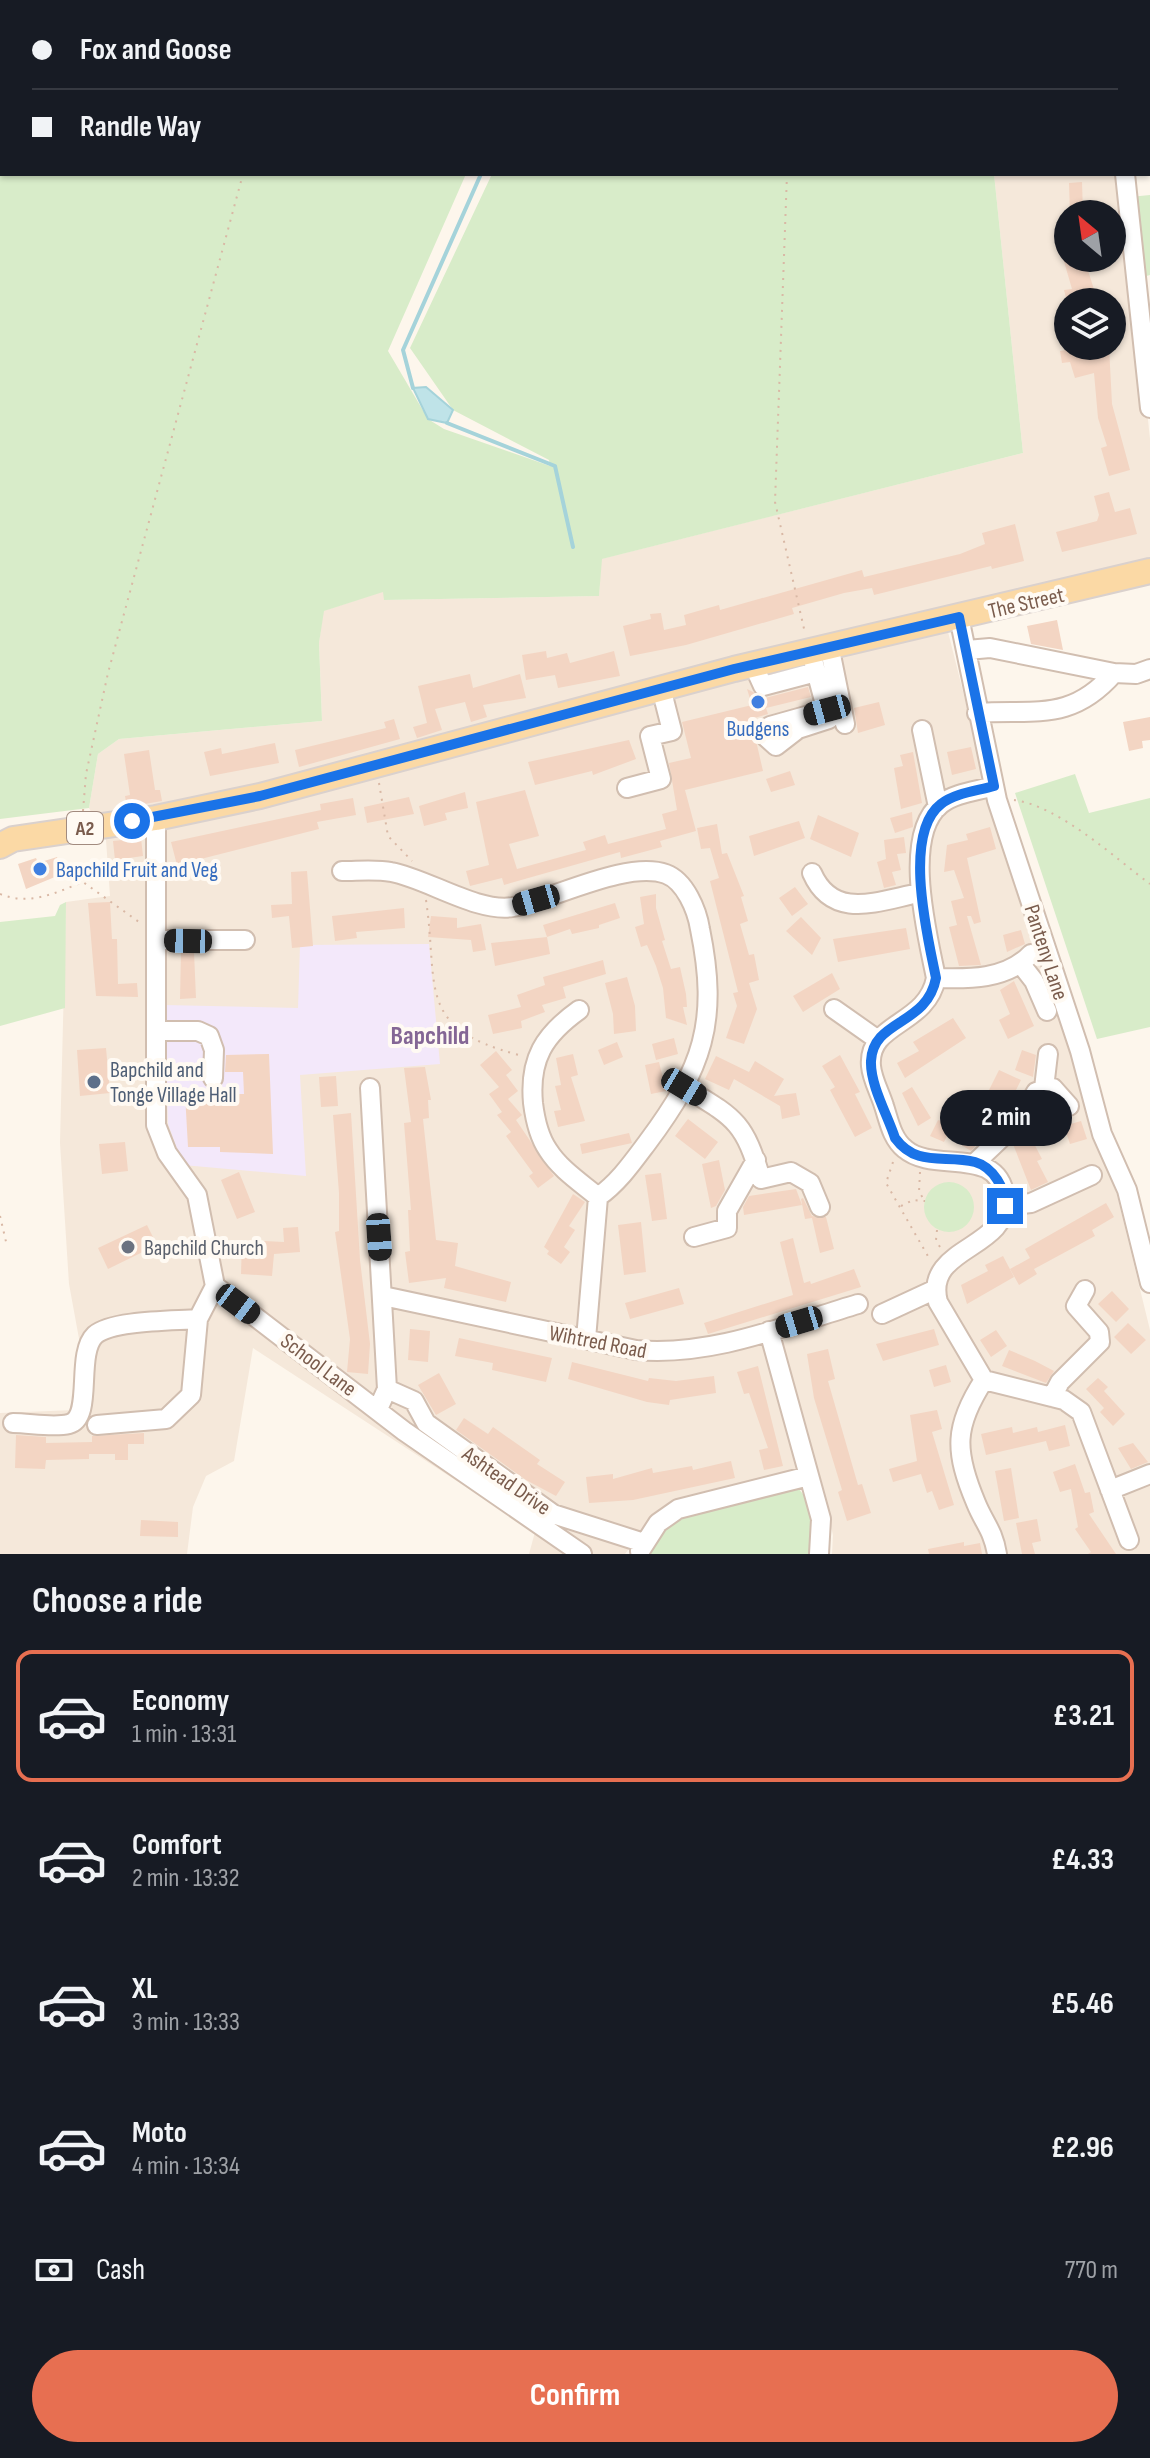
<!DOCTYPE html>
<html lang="en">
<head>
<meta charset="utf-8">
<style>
	:root { --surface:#171b24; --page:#20242c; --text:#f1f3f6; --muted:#9ea1a6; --line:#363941; --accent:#e76f51 }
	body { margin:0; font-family:"Sofia Sans Condensed",sans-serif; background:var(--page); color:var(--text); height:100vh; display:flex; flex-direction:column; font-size:30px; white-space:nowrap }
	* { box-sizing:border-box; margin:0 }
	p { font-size:26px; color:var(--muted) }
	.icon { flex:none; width:44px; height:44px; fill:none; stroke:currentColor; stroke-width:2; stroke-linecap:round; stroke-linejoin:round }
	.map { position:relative; height:1554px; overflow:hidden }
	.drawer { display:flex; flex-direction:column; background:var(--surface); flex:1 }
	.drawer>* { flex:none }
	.hud { position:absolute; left:0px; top:0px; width:1150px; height:176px; box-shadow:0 2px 6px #0004; display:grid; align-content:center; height:176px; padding:0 32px; background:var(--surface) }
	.needle { width:52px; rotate:331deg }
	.controls { position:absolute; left:1054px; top:200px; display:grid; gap:16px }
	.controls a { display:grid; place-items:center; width:72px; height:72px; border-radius:50%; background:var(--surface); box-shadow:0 2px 6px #0004; font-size:40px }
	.end { position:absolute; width:36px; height:36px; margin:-18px; border:10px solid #1a73e8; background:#fff; box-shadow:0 0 0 4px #fff }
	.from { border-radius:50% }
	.bubble { position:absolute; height:56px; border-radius:28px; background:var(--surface); box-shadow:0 2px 6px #0004; font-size:26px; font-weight:700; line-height:56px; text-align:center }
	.car { position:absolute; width:24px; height:48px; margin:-24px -12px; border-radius:10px; box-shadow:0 0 6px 2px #0007; background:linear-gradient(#222 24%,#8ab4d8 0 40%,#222 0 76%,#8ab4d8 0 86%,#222 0) }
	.hud b { display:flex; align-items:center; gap:28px; height:76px; font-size:30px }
	.hud b+b { border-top:2px solid var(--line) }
	.hud i { width:20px; height:20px; background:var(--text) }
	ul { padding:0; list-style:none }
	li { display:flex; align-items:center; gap:24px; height:132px; margin:0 16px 12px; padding:0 16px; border:4px solid transparent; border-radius:16px }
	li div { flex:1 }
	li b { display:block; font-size:30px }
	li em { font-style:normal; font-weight:700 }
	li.selected { border-color:var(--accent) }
	li>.icon { width:72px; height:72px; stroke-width:1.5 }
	h2 { padding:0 32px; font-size:36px; line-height:96px }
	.pay { display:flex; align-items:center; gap:20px; height:88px; padding:0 32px; font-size:30px }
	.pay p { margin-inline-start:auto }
	.button { display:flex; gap:16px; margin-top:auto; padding:16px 32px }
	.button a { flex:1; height:92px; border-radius:48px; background:var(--accent); color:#fff; font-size:32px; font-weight:700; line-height:92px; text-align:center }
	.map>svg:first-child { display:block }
	.residential { fill:#f5e8da; fill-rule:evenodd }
	.education { fill:#f3e8fa }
	.green { fill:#d8ecc9 }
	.water { fill:#bfe3e8; stroke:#a5d3da; stroke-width:2 }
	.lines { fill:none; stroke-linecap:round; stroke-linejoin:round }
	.stream { stroke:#a5d3da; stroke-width:4 }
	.building { fill:#f3d5c3 }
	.minor-casing { stroke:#d1beb0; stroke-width:22 }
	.major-casing { stroke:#dad1cd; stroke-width:28 }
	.path { stroke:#d9b8a5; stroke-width:2; stroke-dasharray:2 6; stroke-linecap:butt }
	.minor { stroke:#fff; stroke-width:18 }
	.major { stroke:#fbd9a5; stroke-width:24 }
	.route { stroke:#1a73e8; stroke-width:10 }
	.shop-dot { fill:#3f7fe0; stroke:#fffaf3; stroke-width:3 }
	.service-dot { fill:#5c6f8a; stroke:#fffaf3; stroke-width:3 }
	.worship-dot { fill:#6b7280; stroke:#fffaf3; stroke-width:3 }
	.labels { text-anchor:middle; stroke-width:8; stroke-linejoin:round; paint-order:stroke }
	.shield { fill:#fffaf3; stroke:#a28b7f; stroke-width:2 }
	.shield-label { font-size:20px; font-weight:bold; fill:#7a5c4d }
	.street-label { font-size:22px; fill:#7a5c4d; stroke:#fffaf3 }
	.shop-label { font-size:22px; fill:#366cbe; stroke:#fffaf3 }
	.service-label { font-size:22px; fill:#4e5e75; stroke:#fffaf3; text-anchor:start }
	.worship-label { font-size:22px; fill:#5b616d; stroke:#fffaf3; text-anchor:start }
	.quarter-label { font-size:26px; font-weight:bold; fill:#846695; stroke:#fffaf3 }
</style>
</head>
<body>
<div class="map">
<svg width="1150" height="1554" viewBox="0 0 1150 1554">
	<rect width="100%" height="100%" fill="#fdf6ec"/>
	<path class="residential" d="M994,174H1116L1142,362L1150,439V559L942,608L1005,858L1117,1195L1150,1330V1554H832L833,1535L817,1469L657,1511L625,1554H529L535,1532L253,1348L234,1461L206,1476L193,1507L187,1554H0V1413L75,1410L82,1355L69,1284L60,1143L66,902L110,896L106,840L89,808L98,754L119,739L322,721L319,643L323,611L384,591V600L599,596L601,559L1023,453ZM1068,214H1112V258H1068ZM1068,302H1112V346H1068Z"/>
	<path class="education" d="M429,944L440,1064L300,1075L306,1176L183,1165L168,1124L164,1005L298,1008L300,945Z"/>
	<path class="green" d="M0,0H542L2,2V174H466L388,351L428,419L444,429L550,466L549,460L453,410L410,348L492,174H994L1023,453L602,559L599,596L384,600L383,592L324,611L319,643L322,721L119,739L98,754L89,808L0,819Z
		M1150,195V275L1143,277L1130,197Z
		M1075,774L1089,813L1150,798V1027L1097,1039L1015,793Z
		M66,902L65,1008L0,1026V922L55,916L60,905Z
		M924 1207a25 25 0 1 1 50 0a25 25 0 1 1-50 0Z
		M798,1488C817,1509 816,1528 811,1554H645L663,1527L681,1514Z"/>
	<path class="water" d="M426,387L453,410L447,423L428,419L413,388Z"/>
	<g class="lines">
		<path class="stream" d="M413,388L403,350L481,174
			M447,423L555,466L573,547"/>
	</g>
	<path class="building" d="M1082,182L1083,214H1070L1069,183Z
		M1063,258H1084L1098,302H1067L1064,290L1072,289Z
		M1092,346H1109L1112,404L1130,470L1109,476L1101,448L1107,446L1098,418L1094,373L1075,378L1070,362L1062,363L1060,351Z
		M1109,492L1115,512L1130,508L1137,534L1062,552L1056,532L1097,521L1099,515L1094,496Z
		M1015,524L1024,561L992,569L991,566L874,595L872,588L844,593L792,608L794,614L686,645L630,656L623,626L651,619L650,614L661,613L664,630L686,625L684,615L719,605L720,610L862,570L864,577L960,554L985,544L982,533Z
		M1057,620L1063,650L1031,644L1027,626Z
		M546,651L547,658L567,653L570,663L614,651L620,676L558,688L555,675L526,680L522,655Z
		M470,674L473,688L520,674L526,698L483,705L487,717L471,722L465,702L435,709L442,730L417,738L413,727L427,723L418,686Z
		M808,687L811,697L766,708L768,714L751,719L763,771L685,790L696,831L660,841L662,847L621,858L620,852L504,885L502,878L470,886L466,871L489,865L476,802L525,790L539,836L509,844L517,869L586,850L583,842L605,835L608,844L666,829L662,814L677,810L669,763L691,758L682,722L752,705L747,689L765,698Z
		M879,702L885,725L858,733L854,708Z
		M1150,717V740L1142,741L1143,748L1129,751L1123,722Z
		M394,719L400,739L299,767L295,750L386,728L384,722Z
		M629,740L636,759L593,775L592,771L535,785L528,762Z
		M275,743L279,763L210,776L204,752L221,748L222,754Z
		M971,747L976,769L952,775L947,752Z
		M149,750L155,790H160L162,801L127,807L125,796L130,795L124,754Z
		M913,752L922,803L901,809L894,768L903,766L900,755Z
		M790,771L795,785L771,792L766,779Z
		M465,792L468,808L445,813L447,820L424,826L419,806Z
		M409,797L414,814L367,823L364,807Z
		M353,798L356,815L317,822L319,829L177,865L171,842L321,810L320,804Z
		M912,812L913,827L895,833L890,818Z
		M818,815L859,833L851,857L810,839Z
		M799,821L805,838L754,856L749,836Z
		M717,824L722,854L727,853L744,896L741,897L748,921L740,924L749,955L754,954L759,980L749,983L757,1009L744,1044L726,1038L737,1006L733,993L738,992L710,881L719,878L710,848L701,849L697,828Z
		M990,827L996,849L967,858L981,922L974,924L971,916H967L981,965L959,966L949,927L957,925L951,901L964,898L954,870L944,872L947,845L968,840L966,834Z
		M904,837L906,853L897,854L901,870L892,872L896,885L884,888L877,862L886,859L884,840Z
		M141,838L143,856L115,860L113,841Z
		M57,857L62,874L26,889L18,864L36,858L38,863Z
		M307,871L313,946L292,948L289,916L272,918L271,905L292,904L291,872Z
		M795,887L808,904L792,916L779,898Z
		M656,894V908L665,940L662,941L671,969L680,967L686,994L687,1007H683L687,1025L666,1018L663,988L656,966L647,945L641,947L635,927L644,924L640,897Z
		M110,902L112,939H117L118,984L137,983L138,997L96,996L88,903Z
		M615,903L620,918L599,925V928L572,934L570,929L547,937L543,925Z
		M404,908L405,928L356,932L357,938L335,941L332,916Z
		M431,916L457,918V928L481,924L486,950L473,952L471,940L428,937Z
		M801,917L821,938L812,955L786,931Z
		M906,928L910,949L838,962L833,939Z
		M1021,930L1025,944L1007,952L1003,935Z
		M547,937L550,954L495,966L491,943Z
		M181,952H194L196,998L180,999Z
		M603,960L606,974L563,987L566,998L542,1005L545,1012L521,1021L522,1028L493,1034L488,1015L521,1007L517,995L545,985L543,977Z
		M832,973L840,989L803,1012L793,996Z
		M627,977L635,1006L636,1031L614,1034L613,1014L605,983Z
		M1014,981L1034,1026L1008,1039L999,1020L1010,1014L1000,990Z
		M953,1018L966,1038L905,1078L897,1063L919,1051L913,1042Z
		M674,1038L678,1054L656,1060L652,1044Z
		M617,1042L623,1057L604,1065L598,1050Z
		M106,1048L110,1093L80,1096L77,1050Z
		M1022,1050L1036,1055L1033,1077L1015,1070Z
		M496,1051L512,1070L506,1075L518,1091L508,1099L522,1115L516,1120L554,1176L538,1188L529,1176L533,1173L506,1136L511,1132L497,1115L502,1112L489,1094L499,1087L480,1065Z
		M269,1054L273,1154L220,1152V1147H188L185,1094H244L243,1072H225L226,1055Z
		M573,1054L578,1075L571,1077L585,1121L558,1127L554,1111L561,1110L555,1086L561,1085L556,1058Z
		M840,1055L860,1092L855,1094L872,1128L855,1137L830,1090L835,1087L822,1066Z
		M716,1056L749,1072L755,1061L784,1079L774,1096L796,1093L800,1115L782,1119L780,1106L734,1079L729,1090L705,1079Z
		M659,1062L666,1091L651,1094L645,1065Z
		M425,1067L431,1100H428L429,1118L423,1119L436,1240L458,1243L455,1266L511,1282L506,1302L444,1288L446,1278L409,1283L405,1252L410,1251L408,1210H411L404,1123L411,1122L404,1068Z
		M999,1070L1021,1080L1012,1098L1004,1094L996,1117L978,1110L985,1090L988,1092Z
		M336,1076L338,1106L321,1107L319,1077Z
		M912,1087L931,1118L918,1126L902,1093Z
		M351,1113L360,1260L370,1344L368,1374L347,1372L350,1339L335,1232L339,1231V1193L333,1115Z
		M688,1119L718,1142L705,1159L675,1136Z
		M938,1120L958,1126L981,1140L971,1151L947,1136L944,1142L930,1136Z
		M1081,1121L1087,1139L1070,1144L1064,1126Z
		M1027,1130L1042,1159L1037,1161L1048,1182L1031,1190L1013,1144Z
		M629,1133L632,1143L582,1154L580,1144Z
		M125,1142L128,1171L102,1174L99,1144Z
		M719,1160L725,1190L716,1206L711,1208L702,1164Z
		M239,1172L255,1212L237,1219L221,1180Z
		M661,1173L667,1219L652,1221L645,1175Z
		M796,1189L802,1205L744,1215L743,1207L749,1196Z
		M573,1194L585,1202L569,1226L575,1230L564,1247L570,1252L561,1264L547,1254L549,1251L544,1247Z
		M803,1198L812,1216L826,1217L834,1249L820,1253L812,1218L805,1219L801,1199Z
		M1106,1203L1114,1217L1092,1230L1095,1236L1034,1269L1037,1274L1019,1285L1010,1269L1030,1258L1025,1249Z
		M641,1222L646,1272L624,1275L618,1225Z
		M147,1225L157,1245L108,1269L98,1248Z
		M298,1227L300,1252L274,1254L272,1276L241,1274L242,1240L284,1242L283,1228Z
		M793,1238L804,1283L810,1281L811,1284L854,1269L861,1287L708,1334L704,1323L793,1295L780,1242Z
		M1003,1256L1014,1277L967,1304L961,1285L988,1271L985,1265Z
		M679,1288L684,1304L630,1319L625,1303Z
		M1112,1291L1129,1309L1116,1322L1098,1304Z
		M1128,1323L1146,1340L1131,1354L1114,1337Z
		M410,1329L430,1331L428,1362L408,1360Z
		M934,1329L939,1345L883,1361L876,1344Z
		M996,1330L1007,1346L991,1357L980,1340Z
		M459,1338L552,1358L546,1382L492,1370L493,1363L455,1356Z
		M828,1349L835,1379L828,1381L858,1485L862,1484L871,1513L847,1521L838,1492L842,1490L814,1398L807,1354Z
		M1009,1350L1035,1361L1054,1371L1046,1383L1002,1366Z
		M572,1362L648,1381L649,1378L676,1381L714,1376L716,1393L670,1400L669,1405L647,1402L568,1379Z
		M946,1365L951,1382L934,1387L929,1370Z
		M758,1366L783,1466L764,1470L759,1450L768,1448L749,1393L744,1394L737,1372Z
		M439,1373L456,1404L436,1415L418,1385Z
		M1098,1378L1108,1387L1104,1391L1125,1414L1113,1426L1100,1412L1104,1408L1086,1389Z
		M937,1410L942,1429L932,1432L954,1505L939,1510L932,1491L927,1493L921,1474L893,1482L889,1469L917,1461L910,1415Z
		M464,1418L488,1434L493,1427L540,1460L537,1464L565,1482L556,1496L526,1480L456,1430Z
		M1065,1425L1070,1446L1049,1451L1046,1441L986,1455L981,1434L1012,1427L1013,1433L1037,1427L1038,1432Z
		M144,1433V1444H128V1460H115V1454H89V1459L46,1460L45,1469L15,1468L16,1435L46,1437V1443L92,1442V1436Z
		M1133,1443L1148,1462L1131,1469L1118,1448Z
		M731,1461L735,1478L633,1500L589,1503L586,1477L613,1474V1479L652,1468L653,1473L692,1466L693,1470Z
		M1075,1464L1085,1493L1090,1492L1094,1512L1089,1514L1116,1554H1088L1091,1552L1075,1529L1078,1527L1071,1489L1060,1492L1053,1472Z
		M1011,1468L1019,1518L1004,1521L995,1471Z
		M1037,1519L1041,1541L1032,1543L1035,1554H1022L1016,1523Z
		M141,1520L178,1522V1537L140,1536Z
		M964,1542V1546L980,1543L982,1554H929L928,1549Z"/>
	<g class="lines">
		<g class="minor-casing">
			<path id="minor" d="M1125,2V0
				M1148,156H1150
				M1125,174L1150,408
				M959,617L997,800L1080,1051L1102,1134L1127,1190L1150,1283
				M829,645L845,724
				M810,649L829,719L798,729L776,746L766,737L770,726L827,710
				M967,650L990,648L1114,673
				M753,664L763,686L816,672
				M977,713C1036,709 1071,722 1114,673L1136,674L1150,669
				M922,730L938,807
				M994,786C977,791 955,793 941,804C901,835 928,937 936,978C927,1026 867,1022 871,1066C872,1079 880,1093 884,1106C889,1121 892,1139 905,1149C934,1174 999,1144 1005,1198C1010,1250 923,1246 938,1302L984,1380L1064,1400L1081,1412L1129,1540
				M627,788L661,779L650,736L672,731L661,688
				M156,818V1125L167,1153L197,1195L215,1286L404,1431L582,1554
				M342,871C358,871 376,869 391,872C426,878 477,913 513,907C554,899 627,860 666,874C685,881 697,910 700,929C719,1022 703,1068 647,1143C632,1163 618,1183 598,1197L586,1339
				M812,873C833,921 878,901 919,893
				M156,940H245
				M1020,963L1034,981L1047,1011
				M936,978C969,979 1006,980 1031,954
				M834,1009L878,1040
				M579,1010C544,1035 529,1059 533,1103C535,1119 539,1137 548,1150C560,1169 580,1182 598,1197
				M156,1031H198L209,1036L214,1050L213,1078
				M684,1087C735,1118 744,1121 761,1179L791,1172L810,1183L820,1207
				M370,1088L387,1389L378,1409
				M1044,1088L1048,1054
				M976,1162L1019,1121L1036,1092L1053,1088L1069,1106
				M1005,1206L1031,1203L1092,1175
				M694,1237L727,1228V1211L756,1160
				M383,1296L636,1350C712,1357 787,1325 858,1304
				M882,1314L936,1289
				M769,1331L821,1519L819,1554
				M984,1380C954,1426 954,1451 976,1503C984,1523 993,1530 997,1554
				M387,1389L414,1401L426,1423L553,1514L644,1543
				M1052,1397L1060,1382L1100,1342L1099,1332L1076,1306L1085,1290
				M13,1423C30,1423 53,1428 69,1424C94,1418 75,1354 95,1335C112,1320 175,1321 198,1319L215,1286
				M97,1425L166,1419L191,1395L198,1319
				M1110,1490L1150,1474
				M640,1551L658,1523L678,1509L809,1476"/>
		</g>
		<g class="major-casing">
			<path id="major" d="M0,846L13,839L156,818L260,796L734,669L1150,571"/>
		</g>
		<path class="path" d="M288,2V0
			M784,2L785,0
			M787,174L775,502L805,633
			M379,783L388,836L412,861
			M1014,800C1059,806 1114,857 1150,884
			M83,811L86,774L108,673L243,174
			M0,894C30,906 55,893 83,882L139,922
			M426,900C439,988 415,1028 519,1055
			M893,1162L886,1183L929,1258
			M920,1172L919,1192L925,1201
			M901,1206L913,1200L925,1201
			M0,1216L7,1246
			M937,1230L936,1240L940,1247"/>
		<use href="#minor" class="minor"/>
		<use href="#major" class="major"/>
	</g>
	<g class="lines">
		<path class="route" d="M132,821L260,796L734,669L959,617L994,786C977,791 955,793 941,804C902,834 928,938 936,978C927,1026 873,1019 871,1061C870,1085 888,1116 895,1138C917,1168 945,1154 975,1162C993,1167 1006,1189 1005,1206"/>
	</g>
	<g class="shop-dot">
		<circle cx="758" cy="702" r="8"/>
		<circle cx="40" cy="869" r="8"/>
	</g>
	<circle class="service-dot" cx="94" cy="1082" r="8"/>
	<circle class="worship-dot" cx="128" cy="1247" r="8"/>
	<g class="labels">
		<rect class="shield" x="67" y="812" width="36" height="32" rx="6"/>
		<g class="shield-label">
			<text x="85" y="835">A2</text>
		</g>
		<g class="street-label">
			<text transform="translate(1026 602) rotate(-13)" y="8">The Street</text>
			<text transform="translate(1047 952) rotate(72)" y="8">Panteny Lane</text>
			<text transform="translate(598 1341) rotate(11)" y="8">Wihtred Road</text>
			<text transform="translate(319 1364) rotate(37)" y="8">School Lane</text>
			<text transform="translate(507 1480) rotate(35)" y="8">Ashtead Drive</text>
		</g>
		<g class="shop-label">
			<text x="758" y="736">Budgens</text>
			<text x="56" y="877" text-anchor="start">Bapchild Fruit and Veg</text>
		</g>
		<g class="service-label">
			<text x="110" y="1077">Bapchild and<tspan x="110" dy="25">Tonge Village Hall</tspan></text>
		</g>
		<g class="worship-label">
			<text x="144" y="1255">Bapchild Church</text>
		</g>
		<g class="quarter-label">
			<text x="430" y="1044">Bapchild</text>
		</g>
	</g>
</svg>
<div class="controls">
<a><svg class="needle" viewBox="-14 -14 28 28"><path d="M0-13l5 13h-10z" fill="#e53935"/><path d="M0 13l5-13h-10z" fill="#9ea1a6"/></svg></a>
<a><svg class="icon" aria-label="layers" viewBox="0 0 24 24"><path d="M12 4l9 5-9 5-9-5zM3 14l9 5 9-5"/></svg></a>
</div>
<i class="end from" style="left:132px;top:821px"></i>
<i class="end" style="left:1005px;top:1206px"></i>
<div class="bubble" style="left:940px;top:1090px;width:132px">2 min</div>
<i class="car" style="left:827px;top:710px;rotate:255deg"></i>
<i class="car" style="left:536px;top:900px;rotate:254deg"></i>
<i class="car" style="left:188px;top:941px;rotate:271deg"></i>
<i class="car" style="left:684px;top:1087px;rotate:121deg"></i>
<i class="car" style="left:379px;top:1237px;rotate:176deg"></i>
<i class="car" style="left:238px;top:1304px;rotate:127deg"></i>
<i class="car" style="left:799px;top:1322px;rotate:253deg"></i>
<div class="hud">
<b><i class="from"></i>Fox and Goose</b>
<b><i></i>Randle Way</b>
</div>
</div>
<section class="drawer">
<h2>Choose a ride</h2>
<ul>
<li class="selected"><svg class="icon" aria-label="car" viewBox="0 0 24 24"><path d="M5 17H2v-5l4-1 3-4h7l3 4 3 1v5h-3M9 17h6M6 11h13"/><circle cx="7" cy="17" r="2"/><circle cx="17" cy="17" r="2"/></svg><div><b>Economy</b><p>1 min · 13:31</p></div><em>£3.21</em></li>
<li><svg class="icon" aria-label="car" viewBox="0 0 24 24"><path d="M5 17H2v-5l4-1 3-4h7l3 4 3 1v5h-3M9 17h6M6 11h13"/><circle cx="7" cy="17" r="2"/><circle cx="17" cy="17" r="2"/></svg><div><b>Comfort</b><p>2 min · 13:32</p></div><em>£4.33</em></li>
<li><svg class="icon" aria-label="car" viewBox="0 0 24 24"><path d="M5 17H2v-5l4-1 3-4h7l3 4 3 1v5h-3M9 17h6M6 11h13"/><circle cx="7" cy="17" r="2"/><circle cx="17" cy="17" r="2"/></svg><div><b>XL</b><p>3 min · 13:33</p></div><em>£5.46</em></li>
<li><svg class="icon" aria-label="car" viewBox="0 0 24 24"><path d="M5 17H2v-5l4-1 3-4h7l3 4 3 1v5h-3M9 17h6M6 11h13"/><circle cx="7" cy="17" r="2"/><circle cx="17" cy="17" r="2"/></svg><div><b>Moto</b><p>4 min · 13:34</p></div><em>£2.96</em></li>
</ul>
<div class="pay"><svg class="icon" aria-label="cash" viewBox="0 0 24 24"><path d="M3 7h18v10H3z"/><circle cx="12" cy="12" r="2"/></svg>Cash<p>770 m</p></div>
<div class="button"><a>Confirm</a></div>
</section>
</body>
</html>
